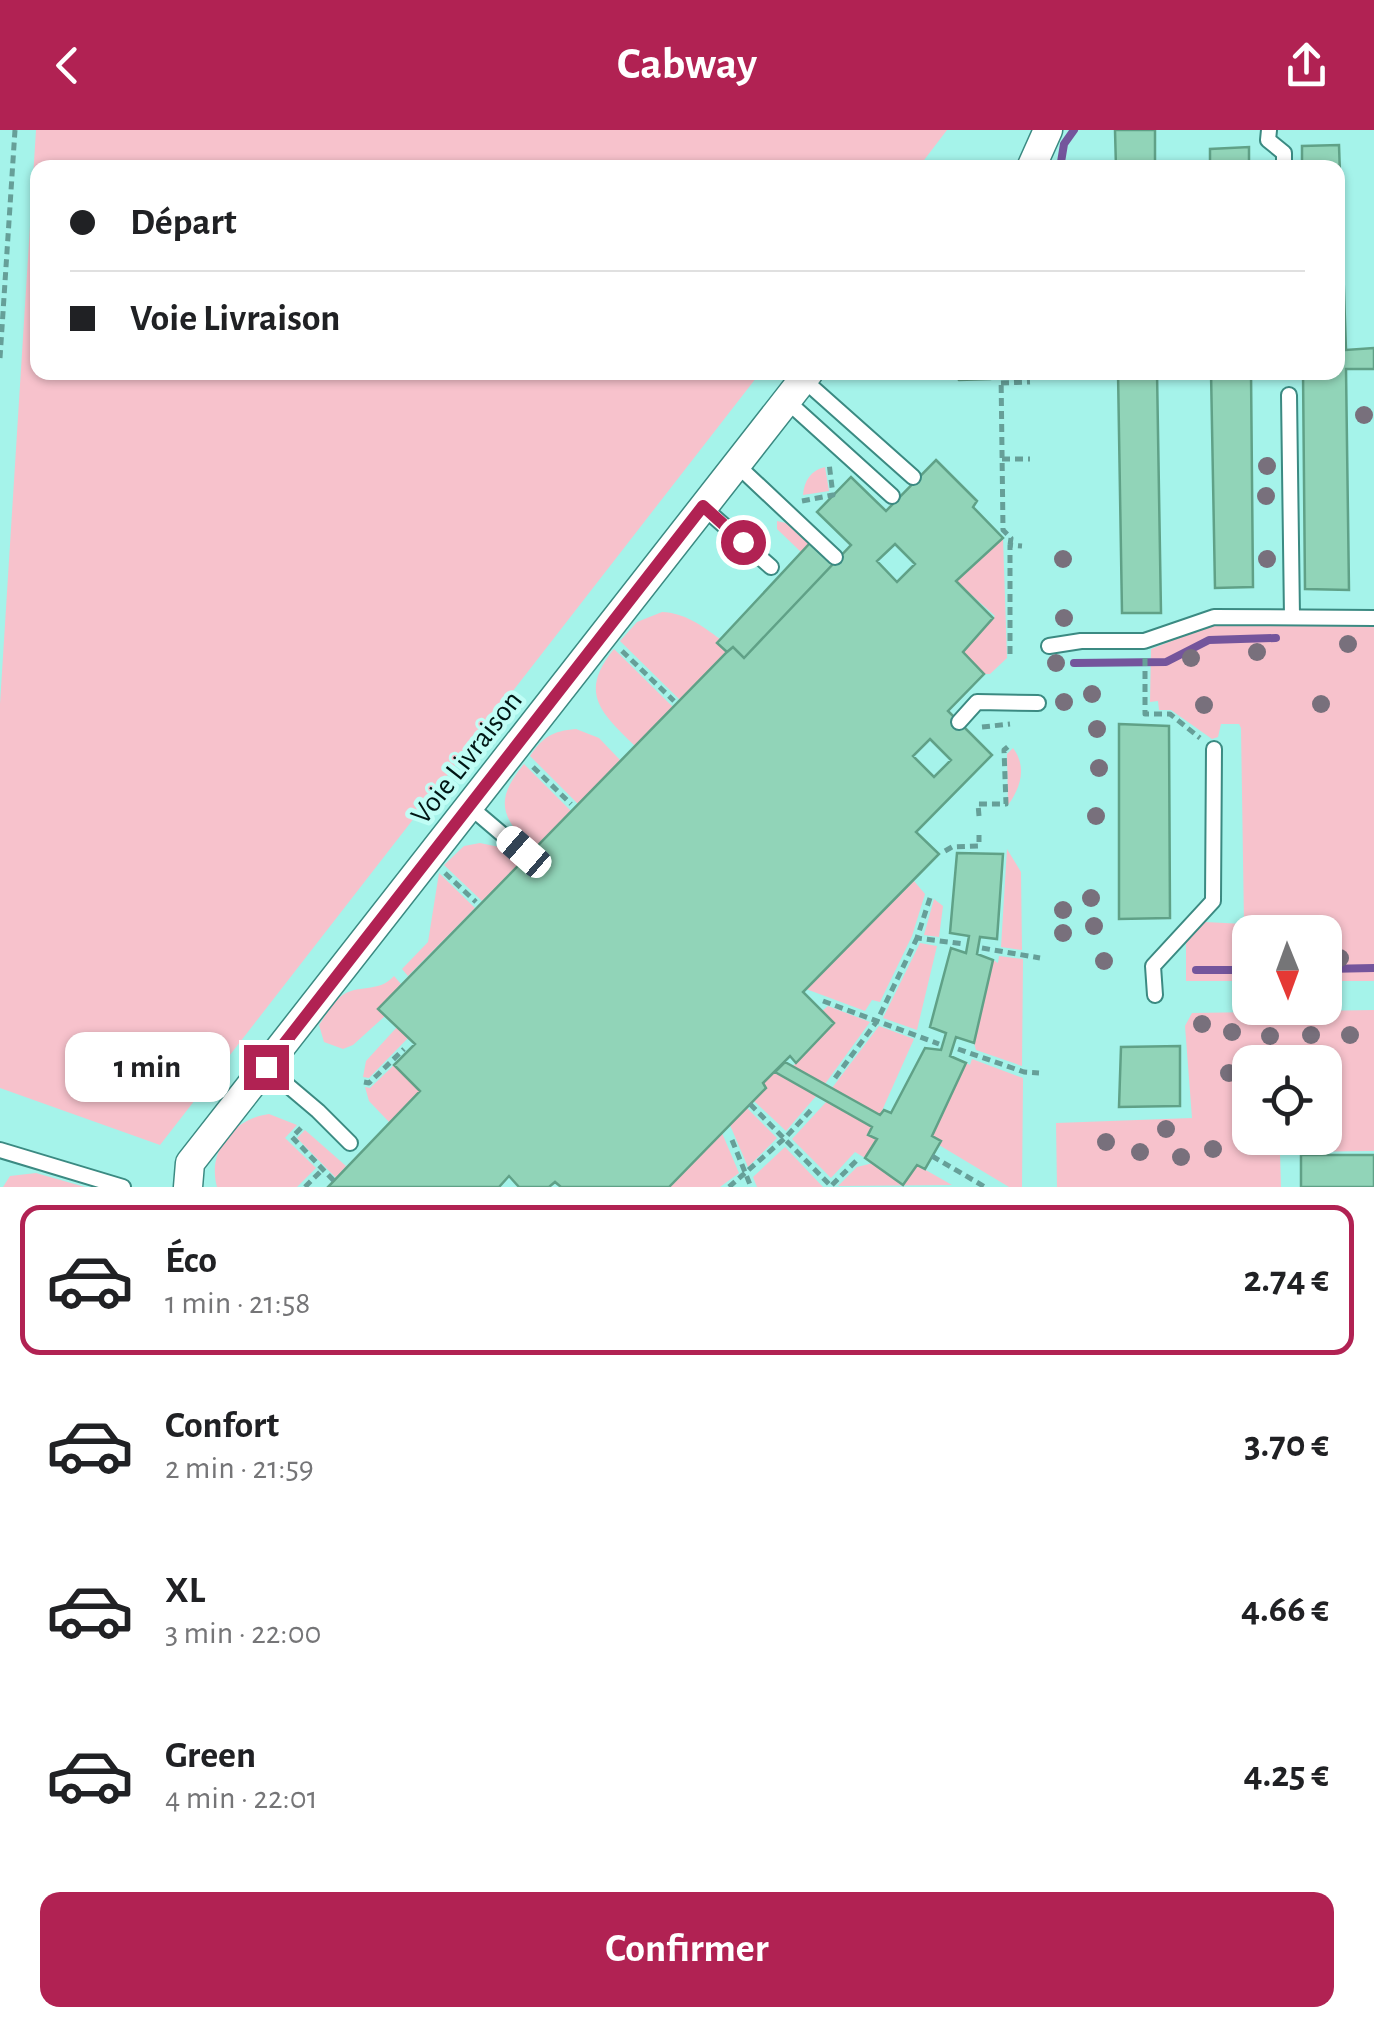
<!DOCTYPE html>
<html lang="fr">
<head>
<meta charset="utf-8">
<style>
	:root { --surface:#fff; --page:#f2f2f2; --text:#202124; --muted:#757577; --line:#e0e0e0; --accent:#b12253 }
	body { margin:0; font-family:"Alegreya Sans",sans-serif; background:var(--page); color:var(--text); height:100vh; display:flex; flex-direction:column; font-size:38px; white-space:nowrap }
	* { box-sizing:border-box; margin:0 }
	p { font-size:32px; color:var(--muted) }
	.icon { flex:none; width:55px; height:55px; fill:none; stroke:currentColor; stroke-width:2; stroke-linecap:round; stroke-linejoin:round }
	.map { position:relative; height:1057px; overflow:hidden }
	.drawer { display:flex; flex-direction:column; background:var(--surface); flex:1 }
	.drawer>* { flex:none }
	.banner { position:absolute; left:30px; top:30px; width:1315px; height:220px; border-radius:20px; box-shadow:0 2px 8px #0004; display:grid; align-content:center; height:220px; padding:0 40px; background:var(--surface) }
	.needle { width:65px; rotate:179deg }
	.buttons { position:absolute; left:1232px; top:785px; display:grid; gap:20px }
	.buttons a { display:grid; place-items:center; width:110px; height:110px; border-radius:20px; background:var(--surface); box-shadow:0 2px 8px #0004; font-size:50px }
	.end { position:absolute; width:45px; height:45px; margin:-22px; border:12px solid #b12253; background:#fff; box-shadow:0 0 0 5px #fff }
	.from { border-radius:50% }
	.bubble { position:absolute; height:70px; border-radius:20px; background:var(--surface); box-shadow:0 2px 8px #0004; font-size:32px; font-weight:700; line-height:70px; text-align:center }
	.car { position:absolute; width:30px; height:60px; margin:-30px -15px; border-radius:12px; box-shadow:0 0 8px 2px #0007; background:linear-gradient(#fff 24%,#345 0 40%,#fff 0 76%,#345 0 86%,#fff 0) }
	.banner b { display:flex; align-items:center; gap:35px; height:95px; font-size:38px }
	.banner b+b { border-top:2px solid var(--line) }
	.banner i { width:25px; height:25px; background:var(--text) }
	ul { padding:18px 0 0; list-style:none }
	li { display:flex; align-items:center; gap:30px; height:150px; margin:0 20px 15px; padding:0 20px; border:5px solid transparent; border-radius:20px }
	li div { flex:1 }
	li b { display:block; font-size:38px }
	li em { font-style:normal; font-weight:700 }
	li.selected { border-color:var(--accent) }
	li>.icon { width:90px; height:90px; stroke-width:1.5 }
	.primary-button { display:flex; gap:20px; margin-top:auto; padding:20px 40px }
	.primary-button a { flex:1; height:115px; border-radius:20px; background:var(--accent); color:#fff; font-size:40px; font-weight:700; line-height:115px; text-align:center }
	header { display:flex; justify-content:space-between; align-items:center; height:130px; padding:0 40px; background:var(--accent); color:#fff; font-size:45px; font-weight:700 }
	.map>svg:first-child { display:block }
	.green { fill:#f7c2cc; fill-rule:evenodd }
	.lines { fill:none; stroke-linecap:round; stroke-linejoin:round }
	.stream { stroke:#74559c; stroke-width:8 }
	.building { fill:#91d4b8; stroke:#60a187; stroke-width:2.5; fill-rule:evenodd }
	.lane-casing { stroke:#3b8a82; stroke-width:18 }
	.street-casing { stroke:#3b8a82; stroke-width:31 }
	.path { stroke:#669f98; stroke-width:5; stroke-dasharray:8 5; stroke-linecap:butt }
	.lane { stroke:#fff; stroke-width:14 }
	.street { stroke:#fff; stroke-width:28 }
	.tree { fill:#78707c }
	.route { stroke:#b12253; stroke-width:12 }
	.labels { text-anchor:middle; stroke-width:9; stroke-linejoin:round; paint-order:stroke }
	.street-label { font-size:30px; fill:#001614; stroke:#c0fdf5 }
</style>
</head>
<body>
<header><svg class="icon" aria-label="back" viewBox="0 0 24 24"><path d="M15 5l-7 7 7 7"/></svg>Cabway<svg class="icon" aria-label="share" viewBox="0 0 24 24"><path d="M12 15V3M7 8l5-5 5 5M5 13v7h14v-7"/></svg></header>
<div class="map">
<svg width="1374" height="1057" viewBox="0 0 1374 1057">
	<rect width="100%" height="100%" fill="#a5f3ea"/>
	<path class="green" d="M36,0H947L918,38H38V242L760,243L160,1015L0,958V574Z
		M825,337L829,361L803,365C804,351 811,340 825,337Z
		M777,391L786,393L810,413L801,422L777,399Z
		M1003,408L1007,528L990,544H984L963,522L995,486L956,451Z
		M662,482C685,483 701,495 720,509L717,513L727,522L680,570L620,511L637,492Z
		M1219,492L1374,493V851H1325V802H1250V851H1186V812L1205,792L1244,794L1241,598L1239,594H1221L1218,607L1212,609L1171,580H1159L1158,571L1150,572L1151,519Z
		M614,519L673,577L635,616C601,583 578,563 614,519Z
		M576,599L599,608L621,631L578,674L530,626C543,607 552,601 576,599Z
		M1013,618C1027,637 1021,657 1008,675L1007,624Z
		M524,634L571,681L533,720C502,687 493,672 524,634Z
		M480,713L504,718L522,731L482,771L444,735L464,716Z
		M1007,719L1021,742L1022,820L1001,817Z
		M439,743L475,778L408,846L402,839L428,812Z
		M914,751L925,764L912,806L880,872L872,870L865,881L806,859Z
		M934,769L943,776L939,807L924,805Z
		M920,813L937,816L917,900L883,888Z
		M999,826L1023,829L1022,936L976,920L974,913L993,830L998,833Z
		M394,846L401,854L379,879L385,886L353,915L343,919L324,912L319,895C325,886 332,874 340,867C357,853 378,864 394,846Z
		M828,876L870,892L825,954L793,936L833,893L822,881Z
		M1374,880V1021L1280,1022L1281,1057H1057L1056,993L1192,988L1185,896L1192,883ZM1250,932H1325V1008H1250Z
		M879,896L914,909L880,985L832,958Z
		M397,897L408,908L369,948L363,947L366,931Z
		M972,929L1023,948L1022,1057H1009L939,1015L941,1011L932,1006L966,933L970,935Z
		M394,935L420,961L390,993L369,971L365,957L370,958Z
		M775,942L817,965L786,1001L754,971L766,958L763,953Z
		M827,971L872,997L868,1005L877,1009L865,1028L855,1022L831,1048L792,1009Z
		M747,978L777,1008L748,1037L730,995Z
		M269,984L297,995L285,1008L316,1038L297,1057H217C207,1021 233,989 269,984Z
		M305,1000L346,1036L336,1048L297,1008Z
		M722,1003L739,1043L720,1057H669Z
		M785,1017L823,1057H757L753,1047Z
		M873,1033L917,1035L952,1055L838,1056L857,1037Z
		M36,1043L85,1057H3L10,1046Z"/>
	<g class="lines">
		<path class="stream" d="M1060,38L1064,14L1074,0
			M1074,533L1166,532L1209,510L1276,508
			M1325,839L1374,838
			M1196,840H1250"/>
	</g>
	<path class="building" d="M1115,0H1155V38H1116Z
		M1339,15L1346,220L1374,218V239H1346L1349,460L1305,459L1303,242H1338V38H1302V16Z
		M1249,17V38H1210V19Z
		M951,242H990V249L959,250Z
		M1118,242H1157L1161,483H1122Z
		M1211,242H1251L1253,457L1215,458Z
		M936,330L977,371L973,377L1003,408L956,451L993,488L963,522L984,544L948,581L992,625L916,702L939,724L803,862L834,893L796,933L790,926L763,953L766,958L669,1057H561L555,1052L549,1057H519L509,1046L499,1057H328L420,961L394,935L415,914L378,879L727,522L733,517L744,528L851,415L817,382L851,347L886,381ZM895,414L915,434L897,452L877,431ZM930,609L951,630L934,647L913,626Z
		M810,413L833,434L744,528L733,517L727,522L717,513Z
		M1119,594L1169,596L1170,788L1119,789Z
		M957,723L1003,724L997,809L980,807L977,824L993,830L974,913L956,907L950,926L966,933L932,1006L941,1011L925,1039L917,1035L903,1055L865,1028L877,1009L868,1005L872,997L775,942L785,932L880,985L884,980L891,983L925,918L941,920L946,903L930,897L951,818L966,823L969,806L950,803Z
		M1180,916V976L1119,977L1121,917Z
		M1301,1025H1374V1057H1301Z"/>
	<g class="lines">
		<g class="lane-casing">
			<path id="lane" d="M1269,0L1268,10L1284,23V38
				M804,250L913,347
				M1289,265L1292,487
				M787,271L892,366
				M737,335L835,427
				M703,377L771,437
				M1049,516L1081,511H1144L1214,487L1374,488
				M959,592L977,572L1038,573
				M469,676L523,722
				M1155,865L1153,836L1213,771L1214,619
				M266,937L318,981L350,1013
				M0,1020L123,1057"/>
		</g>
		<g class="street-casing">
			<path id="street" d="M1031,38L1048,0
				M188,1057L190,1033L809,242"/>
		</g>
		<path class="path" d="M0,228L15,0
			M1001,242L1003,400L1011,408L1010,415
			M1001,253L1030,252
			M1002,329H1030
			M802,371L833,365L829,333
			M622,521L674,571
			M1010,524V415L1022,416
			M1145,528V584H1170L1200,608
			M982,597L1010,594
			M533,637L571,674
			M979,686L978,674H1006L1004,620L1011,614
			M945,721L952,717L979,716V705
			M445,743L476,772
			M930,768L917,808L964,814
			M982,818L1040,828
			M823,871L939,914
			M958,919L1024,942L1039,943
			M835,948L877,891L917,808
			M364,952L369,953L404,919
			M750,974L832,1057
			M301,998L292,1007L334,1051
			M732,1010L751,1057
			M932,1026L985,1057
			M832,1055L859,1028
			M305,1057L323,1039
			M729,1057L785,1008L813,978"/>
		<use href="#lane" class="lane"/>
		<use href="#street" class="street"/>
	</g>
	<g class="tree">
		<circle cx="1364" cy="285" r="9"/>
		<circle cx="1267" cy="336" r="9"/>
		<circle cx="1266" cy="366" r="9"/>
		<circle cx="1063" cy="429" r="9"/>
		<circle cx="1267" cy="429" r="9"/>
		<circle cx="1064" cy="488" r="9"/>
		<circle cx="1348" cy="514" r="9"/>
		<circle cx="1257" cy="522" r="9"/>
		<circle cx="1191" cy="528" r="9"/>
		<circle cx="1056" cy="533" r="9"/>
		<circle cx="1092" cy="564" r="9"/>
		<circle cx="1064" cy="572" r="9"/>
		<circle cx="1321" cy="574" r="9"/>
		<circle cx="1204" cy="575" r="9"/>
		<circle cx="1097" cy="599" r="9"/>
		<circle cx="1099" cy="638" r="9"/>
		<circle cx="1096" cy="686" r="9"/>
		<circle cx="1091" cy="768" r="9"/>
		<circle cx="1063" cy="780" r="9"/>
		<circle cx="1094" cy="796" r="9"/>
		<circle cx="1063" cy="803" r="9"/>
		<circle cx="1340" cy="828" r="9"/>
		<circle cx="1104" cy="831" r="9"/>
		<circle cx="1202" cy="894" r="9"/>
		<circle cx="1232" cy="902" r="9"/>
		<circle cx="1311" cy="905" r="9"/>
		<circle cx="1350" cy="905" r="9"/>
		<circle cx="1270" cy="906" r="9"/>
		<circle cx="1229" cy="943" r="9"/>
		<circle cx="1166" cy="999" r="9"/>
		<circle cx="1106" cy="1012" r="9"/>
		<circle cx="1213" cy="1019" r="9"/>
		<circle cx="1140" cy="1022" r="9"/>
		<circle cx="1181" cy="1027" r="9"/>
	</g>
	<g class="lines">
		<path class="route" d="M266,937L703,376L743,412"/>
	</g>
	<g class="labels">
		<g class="street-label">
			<text transform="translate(466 627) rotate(-52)" y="10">Voie Livraison</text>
		</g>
	</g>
</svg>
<div class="buttons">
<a><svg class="needle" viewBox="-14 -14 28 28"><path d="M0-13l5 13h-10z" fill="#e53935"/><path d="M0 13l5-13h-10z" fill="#757577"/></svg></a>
<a><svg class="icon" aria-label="locate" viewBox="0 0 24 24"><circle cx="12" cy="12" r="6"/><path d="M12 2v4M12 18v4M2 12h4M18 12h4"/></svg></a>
</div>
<i class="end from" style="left:743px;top:412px"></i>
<i class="end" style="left:266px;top:937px"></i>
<div class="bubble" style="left:65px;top:902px;width:165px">1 min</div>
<i class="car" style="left:524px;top:722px;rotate:311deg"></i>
<div class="banner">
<b><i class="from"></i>Départ</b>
<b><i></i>Voie Livraison</b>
</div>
</div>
<section class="drawer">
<ul>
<li class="selected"><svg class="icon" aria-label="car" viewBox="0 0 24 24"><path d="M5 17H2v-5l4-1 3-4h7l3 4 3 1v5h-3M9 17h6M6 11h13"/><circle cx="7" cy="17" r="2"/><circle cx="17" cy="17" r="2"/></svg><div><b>Éco</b><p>1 min · 21:58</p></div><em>2.74 €</em></li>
<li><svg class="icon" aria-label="car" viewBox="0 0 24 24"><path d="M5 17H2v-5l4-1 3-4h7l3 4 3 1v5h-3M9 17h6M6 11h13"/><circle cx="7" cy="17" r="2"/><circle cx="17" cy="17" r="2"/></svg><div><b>Confort</b><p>2 min · 21:59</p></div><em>3.70 €</em></li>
<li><svg class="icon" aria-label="car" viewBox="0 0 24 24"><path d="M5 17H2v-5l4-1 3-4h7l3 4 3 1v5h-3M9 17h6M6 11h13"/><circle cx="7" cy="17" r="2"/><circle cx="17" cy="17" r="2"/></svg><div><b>XL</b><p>3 min · 22:00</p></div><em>4.66 €</em></li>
<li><svg class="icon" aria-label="car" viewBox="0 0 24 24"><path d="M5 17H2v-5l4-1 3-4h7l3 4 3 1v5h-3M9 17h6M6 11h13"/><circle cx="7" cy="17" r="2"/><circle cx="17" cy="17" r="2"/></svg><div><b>Green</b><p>4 min · 22:01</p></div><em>4.25 €</em></li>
</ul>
<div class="primary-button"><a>Confirmer</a></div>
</section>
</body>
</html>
